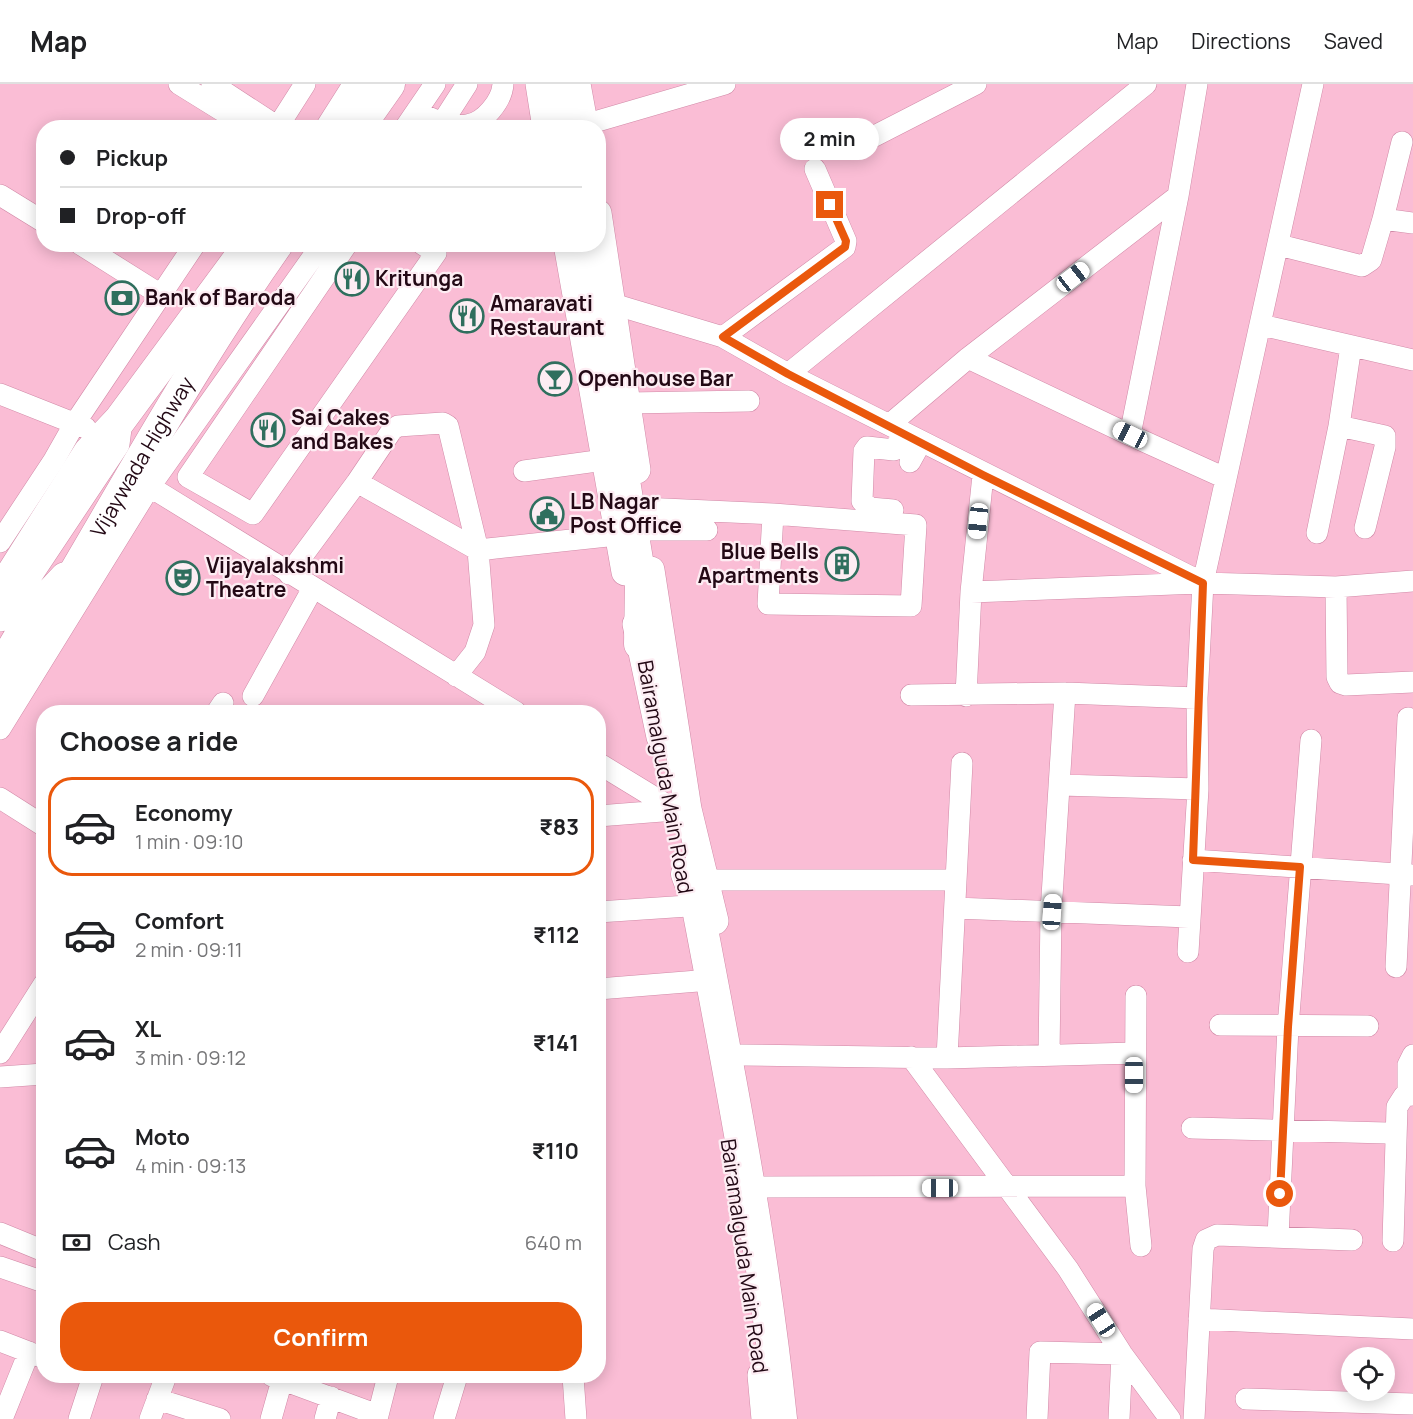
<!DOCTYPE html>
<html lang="en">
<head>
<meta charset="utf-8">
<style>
	:root { --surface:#fff; --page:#f6f6f6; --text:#202124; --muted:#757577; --line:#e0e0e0; --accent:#ea580c }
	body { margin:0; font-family:Manrope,sans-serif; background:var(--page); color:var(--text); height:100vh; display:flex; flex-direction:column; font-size:22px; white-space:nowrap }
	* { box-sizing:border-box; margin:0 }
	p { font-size:20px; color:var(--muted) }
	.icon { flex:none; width:33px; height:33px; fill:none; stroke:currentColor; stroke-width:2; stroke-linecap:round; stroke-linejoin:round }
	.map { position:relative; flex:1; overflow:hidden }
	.details { position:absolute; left:36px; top:621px; width:570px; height:678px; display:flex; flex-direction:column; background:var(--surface); border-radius:24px; box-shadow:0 3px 15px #0003 }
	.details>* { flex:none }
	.guide { position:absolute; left:36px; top:36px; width:570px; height:132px; border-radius:24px; box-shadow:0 3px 15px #0003; display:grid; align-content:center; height:132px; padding:0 24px; background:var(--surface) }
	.buttons { position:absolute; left:1341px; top:1263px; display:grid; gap:12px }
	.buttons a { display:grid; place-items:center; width:54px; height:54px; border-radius:50%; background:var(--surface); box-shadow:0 3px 15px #0003; font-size:30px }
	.end { position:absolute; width:27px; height:27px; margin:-14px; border:8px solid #ea580c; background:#fff; box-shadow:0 0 0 3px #fff }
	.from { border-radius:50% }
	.bubble { position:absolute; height:42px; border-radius:21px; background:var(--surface); box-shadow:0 3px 15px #0003; font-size:20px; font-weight:700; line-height:42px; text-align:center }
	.car { position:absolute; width:18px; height:36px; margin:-18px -9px; border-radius:8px; box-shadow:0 0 4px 2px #0007; background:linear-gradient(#fff 24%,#345 0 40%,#fff 0 76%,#345 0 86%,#fff 0) }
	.guide b { display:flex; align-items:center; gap:21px; height:57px; font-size:22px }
	.guide b+b { border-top:2px solid var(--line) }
	.guide i { width:15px; height:15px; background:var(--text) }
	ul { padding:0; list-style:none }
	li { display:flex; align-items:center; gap:18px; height:99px; margin:0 12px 9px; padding:0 12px; border:3px solid transparent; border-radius:24px }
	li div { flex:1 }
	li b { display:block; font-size:22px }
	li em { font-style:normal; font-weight:700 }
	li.active { border-color:var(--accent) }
	li>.icon { width:54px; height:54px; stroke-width:1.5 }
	h2 { padding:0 24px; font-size:27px; line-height:72px }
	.pay { display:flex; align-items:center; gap:15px; height:66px; padding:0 24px; font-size:22px }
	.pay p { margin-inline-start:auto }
	.action { display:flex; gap:12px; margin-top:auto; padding:12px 24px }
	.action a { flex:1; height:69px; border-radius:24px; background:var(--accent); color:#fff; font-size:24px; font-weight:700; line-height:69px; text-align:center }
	header { display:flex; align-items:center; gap:36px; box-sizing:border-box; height:84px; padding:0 30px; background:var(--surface); border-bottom:2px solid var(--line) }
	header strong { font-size:28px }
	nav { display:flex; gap:33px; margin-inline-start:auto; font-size:21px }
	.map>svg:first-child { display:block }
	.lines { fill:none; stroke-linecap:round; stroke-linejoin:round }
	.minor-casing { stroke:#d189a7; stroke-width:22 }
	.major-casing { stroke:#d189a7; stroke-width:28 }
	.highway-casing { stroke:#d189a7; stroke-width:33 }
	.minor { stroke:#fff; stroke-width:21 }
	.major { stroke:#fff; stroke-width:27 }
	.highway { stroke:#fff; stroke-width:32 }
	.route { stroke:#ea580c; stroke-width:8 }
	.labels { text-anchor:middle; stroke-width:4.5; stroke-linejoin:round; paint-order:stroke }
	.poi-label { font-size:21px; font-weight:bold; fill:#230915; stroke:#fdedf3; text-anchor:start }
	.street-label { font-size:21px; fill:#230915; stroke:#fdedf3 }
</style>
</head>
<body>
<header>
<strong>Map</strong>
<nav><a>Map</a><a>Directions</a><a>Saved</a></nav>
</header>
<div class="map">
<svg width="1413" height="1335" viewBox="0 0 1413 1335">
	<rect width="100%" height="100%" fill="#fabdd5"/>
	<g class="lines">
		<g class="minor-casing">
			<path id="minor" d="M179,0L250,44
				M212,0L278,43
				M416,28L442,39L467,0
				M442,39C450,40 459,43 467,41C484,39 502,17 503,0
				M584,41L725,0
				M277,44L305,0
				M405,44L435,0
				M861,59L976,0
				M0,111L44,138
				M1383,135L1402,58
				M80,160L161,211
				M347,160L188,393L253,430L436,169L422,160
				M1279,161L1362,182L1371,176L1383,135L1413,139
				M613,220L723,253L788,290L1146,0
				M1261,241L1413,276
				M723,253L845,163L846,157L815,85
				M968,274L1130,351L1178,112
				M788,290L1203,499L1336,503L1413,497
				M0,310L86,344
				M628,319L749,317
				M889,341L968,274L1178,112L1197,0
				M1339,342L1385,352V363L1365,444
				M1130,351L1225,394
				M910,378L921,358
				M524,387L604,376
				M139,396L516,628
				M357,398L392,346L398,342L443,339L448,342L478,466L484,541L475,568L456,592
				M642,424L773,430L916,441L911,522L768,520L773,430
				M893,426L870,424L862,417L864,367L867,363L894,366L904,349
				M645,446H707
				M1317,449L1339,342L1351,262
				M0,458L54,376L75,339L195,160
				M289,490L357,398L478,466L617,451
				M1336,503L1337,593L1340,599L1346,601L1413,598
				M971,508L1199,499
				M911,611L1065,609L1197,614
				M253,612L313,504
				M966,612L971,508L983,391
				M217,628L223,619
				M0,645L149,404L322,160
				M598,679L675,726
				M1061,701L1198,705
				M0,714L44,742
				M598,732L675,726
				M1193,776L1413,791
				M707,796H956
				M955,824L1189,833
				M598,828L688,822
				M1188,868L1198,705L1197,614L1203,499L1313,0
				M1396,883L1408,634
				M598,905L698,897
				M1136,912L1135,1102L1141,1162
				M1220,941L1368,942
				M0,969L44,900
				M741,971L947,974L1134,969
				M1049,971L1051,828L1065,609
				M911,973L1068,1185L1122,1270L1170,1335
				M947,974L962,679
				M0,993L44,990
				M1408,1011V981L1413,971
				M1192,1044L1387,1049
				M764,1103L1135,1102
				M0,1149L44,1167
				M1278,1153L1288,943L1311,656
				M1393,1157L1397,1023L1404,1012L1413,1011
				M0,1183L44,1198
				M1199,1235L1413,1245
				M0,1257L44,1274
				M272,1292L378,1331
				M573,1292L576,1335
				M157,1315L220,1335
				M1246,1315L1413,1320
				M2,1335L29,1268
				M79,1335L93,1292
				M150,1335L166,1292
				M271,1335L282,1296
				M325,1335L331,1313
				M377,1335L388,1292
				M444,1335L457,1292
				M1037,1335L1040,1268L1122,1270L1119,1335
				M1194,1335L1203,1165L1206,1156L1217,1151L1352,1156"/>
		</g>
		<g class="major-casing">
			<path id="major" d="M539,0L546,44
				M577,0L585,44
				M598,129L637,386
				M567,160L625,488
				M651,486L688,725L715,837
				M0,534L116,360L119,337
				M636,540L660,653
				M0,581L34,524L64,492
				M761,1291L765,1335"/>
		</g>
		<g class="highway-casing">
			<g id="highway">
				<path d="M559,0L566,44"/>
				<path d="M332,44L360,0"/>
				<path d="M358,44L389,0"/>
				<path d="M585,160L641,500L640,560"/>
				<path d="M0,509L89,369L120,336L250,160"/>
				<path id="s1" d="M0,613C94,463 175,305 277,160"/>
				<path d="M687,790L696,814C729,987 763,1160 781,1335"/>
			</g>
		</g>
		<use href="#minor" class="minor"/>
		<use href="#major" class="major"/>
		<use href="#highway" class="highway"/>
	</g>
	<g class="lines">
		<path class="route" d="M830,121L846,157L845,163L723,253L788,290L983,391L1203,499L1193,776L1300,783L1288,943L1280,1110"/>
	</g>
	<defs>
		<g id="restaurant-ring" transform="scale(1.725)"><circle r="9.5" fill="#fdedf3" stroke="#2f6f5e" stroke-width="1.5"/><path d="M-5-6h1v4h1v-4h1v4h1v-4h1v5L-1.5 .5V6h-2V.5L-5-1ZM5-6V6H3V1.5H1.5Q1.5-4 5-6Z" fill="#2f6f5e"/></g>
		<g id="bank-ring" transform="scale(1.725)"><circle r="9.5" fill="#fdedf3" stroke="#2f6f5e" stroke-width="1.5"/><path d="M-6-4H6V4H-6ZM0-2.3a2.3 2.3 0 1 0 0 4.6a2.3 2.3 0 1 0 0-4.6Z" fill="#2f6f5e"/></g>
		<g id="bar-ring" transform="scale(1.725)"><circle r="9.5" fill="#fdedf3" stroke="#2f6f5e" stroke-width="1.5"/><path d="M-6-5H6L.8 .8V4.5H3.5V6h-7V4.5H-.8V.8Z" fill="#2f6f5e"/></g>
		<g id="civic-ring" transform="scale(1.725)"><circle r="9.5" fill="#fdedf3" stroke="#2f6f5e" stroke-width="1.5"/><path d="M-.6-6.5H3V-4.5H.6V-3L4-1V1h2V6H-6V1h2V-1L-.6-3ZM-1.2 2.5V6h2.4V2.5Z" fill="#2f6f5e"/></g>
		<g id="building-ring" transform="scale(1.725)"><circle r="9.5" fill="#fdedf3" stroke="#2f6f5e" stroke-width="1.5"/><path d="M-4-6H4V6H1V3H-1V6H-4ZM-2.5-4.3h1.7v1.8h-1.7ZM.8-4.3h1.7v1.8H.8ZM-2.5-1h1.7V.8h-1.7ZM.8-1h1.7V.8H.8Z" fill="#2f6f5e"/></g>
		<g id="theatre-ring" transform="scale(1.725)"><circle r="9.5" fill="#fdedf3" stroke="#2f6f5e" stroke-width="1.5"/><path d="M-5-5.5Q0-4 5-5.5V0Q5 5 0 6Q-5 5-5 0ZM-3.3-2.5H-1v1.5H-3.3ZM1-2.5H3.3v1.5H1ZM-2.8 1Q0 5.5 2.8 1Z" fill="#2f6f5e"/></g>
	</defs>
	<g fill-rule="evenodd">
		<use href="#restaurant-ring" x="352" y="195"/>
		<use href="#bank-ring" x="122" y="214"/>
		<use href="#restaurant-ring" x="467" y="232"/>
		<use href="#bar-ring" x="555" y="295"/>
		<use href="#restaurant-ring" x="268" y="346"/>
		<use href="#civic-ring" x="547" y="430"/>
		<use href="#building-ring" x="842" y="480"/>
		<use href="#theatre-ring" x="183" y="494"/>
	</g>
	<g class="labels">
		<g class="poi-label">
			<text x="375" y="202">Kritunga</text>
			<text x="145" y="221">Bank of Baroda</text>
			<text x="490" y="227">Amaravati<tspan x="490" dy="24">Restaurant</tspan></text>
			<text x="578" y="302">Openhouse Bar</text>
			<text x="291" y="341">Sai Cakes<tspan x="291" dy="24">and Bakes</tspan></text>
			<text x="570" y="425">LB Nagar<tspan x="570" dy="24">Post Office</tspan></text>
			<text x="819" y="475" text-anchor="end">Blue Bells<tspan x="819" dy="24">Apartments</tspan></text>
			<text x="206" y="489">Vijayalakshmi<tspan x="206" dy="24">Theatre</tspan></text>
		</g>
		<g class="street-label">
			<text dy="7" stroke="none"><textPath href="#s1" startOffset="279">Vijaywada Highway</textPath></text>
			<text transform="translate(665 693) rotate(80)" y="7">Bairamalguda Main Road</text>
			<text transform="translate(744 1172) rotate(82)" y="7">Bairamalguda Main Road</text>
		</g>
	</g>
</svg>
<div class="buttons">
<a><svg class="icon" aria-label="locate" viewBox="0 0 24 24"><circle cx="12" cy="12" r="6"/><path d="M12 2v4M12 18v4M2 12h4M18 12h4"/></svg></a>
</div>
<i class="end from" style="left:1280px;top:1110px"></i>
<i class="end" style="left:830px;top:121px"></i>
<div class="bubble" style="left:780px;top:34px;width:99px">2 min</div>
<i class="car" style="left:1073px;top:193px;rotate:52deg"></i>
<i class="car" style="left:1130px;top:351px;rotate:296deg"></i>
<i class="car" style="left:978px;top:437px;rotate:186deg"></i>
<i class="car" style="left:1052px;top:828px;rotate:4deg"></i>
<i class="car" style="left:1134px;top:991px;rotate:180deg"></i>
<i class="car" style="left:940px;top:1104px;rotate:270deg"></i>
<i class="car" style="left:1101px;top:1236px;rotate:327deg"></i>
<div class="guide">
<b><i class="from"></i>Pickup</b>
<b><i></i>Drop-off</b>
</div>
<section class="details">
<h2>Choose a ride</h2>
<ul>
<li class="active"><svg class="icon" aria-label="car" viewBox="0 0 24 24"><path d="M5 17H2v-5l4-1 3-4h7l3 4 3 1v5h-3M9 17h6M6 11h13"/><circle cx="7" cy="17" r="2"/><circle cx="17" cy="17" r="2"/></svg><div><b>Economy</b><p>1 min · 09:10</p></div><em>₹83</em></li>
<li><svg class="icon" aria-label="car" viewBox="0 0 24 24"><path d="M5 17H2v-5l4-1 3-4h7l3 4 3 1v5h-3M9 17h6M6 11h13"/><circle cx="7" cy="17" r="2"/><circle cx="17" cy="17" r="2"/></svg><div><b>Comfort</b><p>2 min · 09:11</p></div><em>₹112</em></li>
<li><svg class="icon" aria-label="car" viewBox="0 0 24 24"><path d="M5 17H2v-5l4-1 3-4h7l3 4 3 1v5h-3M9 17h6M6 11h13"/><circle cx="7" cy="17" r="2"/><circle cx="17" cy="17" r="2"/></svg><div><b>XL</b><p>3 min · 09:12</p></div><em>₹141</em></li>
<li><svg class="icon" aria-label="car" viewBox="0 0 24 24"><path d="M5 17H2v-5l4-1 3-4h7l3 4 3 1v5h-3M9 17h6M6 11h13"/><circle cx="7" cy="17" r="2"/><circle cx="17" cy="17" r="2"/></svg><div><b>Moto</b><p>4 min · 09:13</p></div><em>₹110</em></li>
</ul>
<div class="pay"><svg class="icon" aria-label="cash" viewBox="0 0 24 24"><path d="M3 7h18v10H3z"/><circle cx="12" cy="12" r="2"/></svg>Cash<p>640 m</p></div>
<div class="action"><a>Confirm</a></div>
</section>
</div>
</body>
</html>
